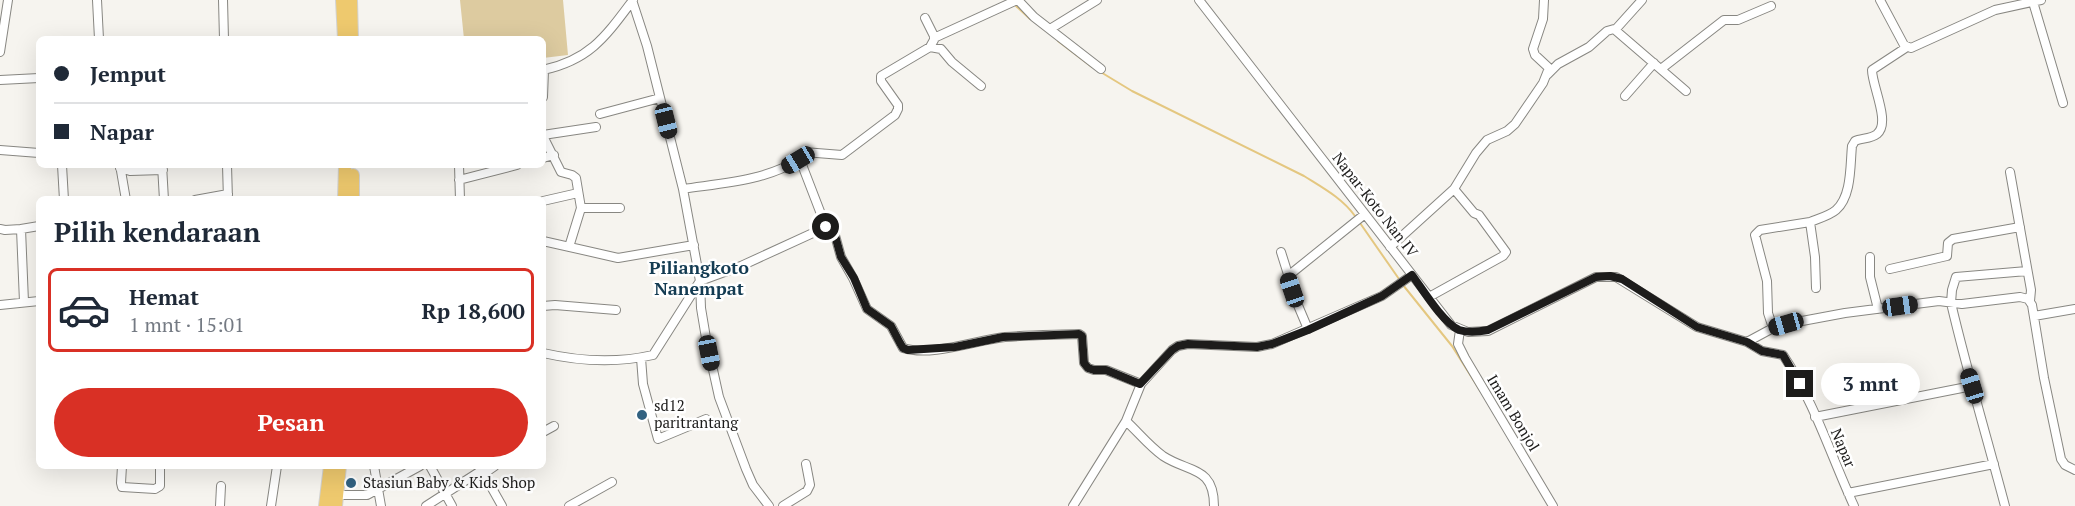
<!DOCTYPE html>
<html lang="id">
<head>
<meta charset="utf-8">
<style>
	:root { --surface:#fff; --page:#f6f6f7; --text:#1f2937; --muted:#747a83; --line:#e0e1e3; --accent:#d93025 }
	body { margin:0; font-family:"PT Serif",serif; background:var(--page); color:var(--text); height:100vh; display:flex; flex-direction:column; font-size:22px; white-space:nowrap }
	* { box-sizing:border-box; margin:0 }
	p { font-size:20px; color:var(--muted) }
	.icon { flex:none; width:33px; height:33px; fill:none; stroke:currentColor; stroke-width:2; stroke-linecap:round; stroke-linejoin:round }
	.map { position:relative; flex:1; overflow:hidden }
	.details { position:absolute; left:36px; top:196px; width:510px; height:273px; display:flex; flex-direction:column; background:var(--surface); border-radius:9px; box-shadow:0 6px 24px #0002 }
	.details>* { flex:none }
	.top-card { position:absolute; left:36px; top:36px; width:510px; height:132px; border-radius:9px; box-shadow:0 6px 24px #0002; display:grid; align-content:center; height:132px; padding:0 18px; background:var(--surface) }
	.end { position:absolute; width:27px; height:27px; margin:-14px; border:8px solid #1d1c1b; background:#fff; box-shadow:0 0 0 3px #fff }
	.from { border-radius:50% }
	.bubble { position:absolute; height:42px; border-radius:21px; background:var(--surface); box-shadow:0 6px 24px #0002; font-size:20px; font-weight:600; line-height:42px; text-align:center }
	.car { position:absolute; width:18px; height:36px; margin:-18px -9px; border-radius:8px; box-shadow:0 0 4px 2px #0007; background:linear-gradient(#222 24%,#8ab4d8 0 40%,#222 0 76%,#8ab4d8 0 86%,#222 0) }
	.top-card b { display:flex; align-items:center; gap:21px; height:57px; font-size:22px }
	.top-card b+b { border-top:2px solid var(--line) }
	.top-card i { width:15px; height:15px; background:var(--text) }
	ul { padding:0; list-style:none }
	li { display:flex; align-items:center; gap:18px; height:84px; margin:0 12px 9px; padding:0 6px; border:3px solid transparent; border-radius:9px }
	li div { flex:1 }
	li b { display:block; font-size:22px }
	li em { font-style:normal; font-weight:600 }
	li.active { border-color:var(--accent) }
	li>.icon { width:54px; height:54px; stroke-width:1.5 }
	h2 { padding:0 18px; font-size:27px; line-height:72px }
	.button { display:flex; gap:12px; margin-top:auto; padding:12px 18px }
	.button a { flex:1; height:69px; border-radius:36px; background:var(--accent); color:#fff; font-size:24px; font-weight:600; line-height:69px; text-align:center }
	.map>svg:first-child { display:block }
	.green { fill:#ddcba0 }
	.lines { fill:none; stroke-linecap:round; stroke-linejoin:round }
	.stream { stroke:#e4c780; stroke-width:2 }
	.minor-casing { stroke:#888782; stroke-width:10 }
	.highway-casing { stroke:#d2d2d1; stroke-width:14 }
	.minor { stroke:#fff; stroke-width:8 }
	.highway { stroke:#eec96e; stroke-width:12 }
	.route { stroke:#1d1c1b; stroke-width:8 }
	.poi-dot { fill:#326281; stroke:#fff; stroke-width:2 }
	.labels { text-anchor:middle; stroke-width:5; stroke-linejoin:round; paint-order:stroke }
	.street-label { font-size:15px; fill:#1d1c1b; stroke:#fff }
	.poi-label { font-size:15px; fill:#1d1c1b; stroke:#fff; text-anchor:start }
	.quarter-label { font-size:18px; font-weight:bold; fill:#133b52; stroke:#fff }
</style>
</head>
<body>
<div class="map">
<svg width="2075" height="506" viewBox="0 0 2075 506">
	<rect width="100%" height="100%" fill="#f6f4ef"/>
	<path class="green" d="M460,0H563L568,55L543,58V39H464Z"/>
	<g class="lines">
		<path class="stream" d="M1015,5L1030,19
			M1058,41L1092,67
			M1099,71L1132,91L1304,176C1323,188 1342,198 1355,216
			M1360,223L1399,279
			M1403,285L1452,346L1481,392"/>
		<g class="minor-casing">
			<path id="minor" d="M97,0L99,39
				M223,0L224,39
				M632,0L647,46L683,189L700,281L701,308L706,338L719,397L746,469L753,485L769,506
				M1018,0L1034,17L1101,69
				M1199,0L1451,325L1468,332L1488,331L1596,277H1616L1697,327L1747,342L1762,351L1783,355C1814,401 1831,456 1854,506
				M1880,0L1904,45L1911,48L1995,10L2041,0
				M2033,2L2063,103
				M925,18L935,38L930,47L941,49L952,62L981,86
				M1050,29L1097,0
				M1615,30L1642,0
				M934,38L1017,0
				M0,52L8,0
				M1661,69L1724,20H1738L1771,6
				M543,70C590,60 606,36 633,0
				M1547,75L1558,64L1589,47L1607,31L1614,29L1686,91
				M0,80L39,78
				M1625,96L1654,63
				M543,97L544,70
				M600,114L660,98
				M543,135L596,127
				M543,136L561,172L572,175L576,178L581,208L569,247
				M0,150L39,153
				M543,158L554,155
				M62,165L64,200
				M120,165L126,200
				M162,165L164,200
				M227,165L228,200
				M459,165L460,200
				M120,168L130,171L163,170
				M2010,172L2031,290L2030,301
				M459,180L517,165
				M683,189C723,183 764,181 798,160
				M195,200L228,194
				M543,201L578,193
				M581,208H620
				M826,227L799,157L804,152L842,155L895,115L898,109V105L881,81V76L930,47
				M0,229L5,230L21,229
				M543,241L618,258L694,245
				M1390,247L1454,189L1476,153L1487,140L1507,131L1515,124L1543,83L1549,68L1535,55L1533,49L1543,19L1544,0
				M1281,252L1297,303L1308,329
				M1870,257V277L1878,309
				M1890,269L1947,256L1948,243L1953,239L2020,227
				M1288,276L1365,214
				M1816,288L1815,257L1810,222C1817,219 1829,216 1836,210C1852,196 1850,165 1852,146L1855,141C1861,138 1871,139 1877,134C1891,123 1872,86 1872,70L1907,47
				M1429,297L1503,256L1506,252L1479,215L1474,213L1454,189
				M24,302L21,229L39,226
				M0,305L39,301
				M543,306L555,305L616,310
				M2034,316L2075,309
				M1773,328L1768,313L1767,281L1755,235L1760,230L1810,222
				M1460,330L1458,344L1465,358L1553,506
				M1747,342L1773,328L1786,324L1845,313L1939,301L1962,304L2020,297L2028,299L2032,305L2044,378L2061,459L2065,465L2075,470
				M543,353C578,361 618,363 653,355L700,281L741,266L826,227L833,228L841,257L853,278L867,309L891,326L903,348C932,357 976,340 1005,337C1029,335 1054,335 1079,334L1082,336L1084,363L1088,368L1094,370H1106L1141,384
				M641,358L643,384L658,439L706,419
				M1815,417L1972,386
				M1126,421C1138,432 1149,446 1163,456C1189,473 1214,466 1214,506
				M543,432L554,426
				M122,466L121,483L122,487L155,489L160,486V466
				M374,466L381,506
				M430,466L452,506
				M480,467L502,506
				M485,473L495,466
				M1848,493L1994,464
				M338,495H367L420,466
				M220,506L221,486
				M271,506L277,466
				M426,506L482,470
				M569,506L612,482
				M783,506L807,491L810,485L806,464
				M1073,506L1126,421L1141,384L1172,350L1178,346L1188,344L1257,347L1272,344L1382,296L1412,275
				M2005,506C1987,438 1967,371 1951,303L1952,290L1956,277L2027,271"/>
		</g>
		<g class="highway-casing">
			<path id="highway" d="M342,0L344,39
				M351,0L352,39
				M353,175V200
				M344,200L345,165
				M325,506L330,466
				M336,506L340,466"/>
		</g>
		<use href="#minor" class="minor"/>
		<use href="#highway" class="highway"/>
	</g>
	<g class="lines">
		<path class="route" d="M826,227L833,228L841,257L854,278L867,309L891,326L900,343L903,348L908,350L955,347L1003,337L1079,334L1082,336L1084,363L1088,368L1094,370H1106L1140,384L1172,350L1178,346L1188,344L1257,347L1272,344L1308,330L1382,296L1412,275C1423,290 1443,323 1459,330C1469,333 1478,332 1488,330L1596,277L1610,276L1622,279L1697,327L1747,342L1762,351L1783,355L1800,384"/>
	</g>
	<g class="poi-dot">
		<circle cx="642" cy="415" r="6"/>
		<circle cx="351" cy="483" r="6"/>
	</g>
	<g class="labels">
		<g class="street-label">
			<text transform="translate(1375 205) rotate(52)" y="5">Napar-Koto Nan IV</text>
			<text transform="translate(1513 413) rotate(59)" y="5">Imam Bonjol</text>
			<text transform="translate(1843 448) rotate(67)" y="5">Napar</text>
		</g>
		<g class="poi-label">
			<text x="654" y="411">sd12<tspan x="654" dy="17">paritrantang</tspan></text>
			<text x="363" y="488">Stasiun Baby &amp; Kids Shop</text>
		</g>
		<g class="quarter-label">
			<text x="699" y="274">Piliangkoto<tspan x="699" dy="21">Nanempat</tspan></text>
		</g>
	</g>
</svg>
<i class="end from" style="left:826px;top:227px"></i>
<i class="end" style="left:1800px;top:384px"></i>
<div class="bubble" style="left:1821px;top:363px;width:99px">3 mnt</div>
<i class="car" style="left:666px;top:121px;rotate:166deg"></i>
<i class="car" style="left:798px;top:160px;rotate:239deg"></i>
<i class="car" style="left:1292px;top:290px;rotate:341deg"></i>
<i class="car" style="left:1900px;top:306px;rotate:82deg"></i>
<i class="car" style="left:1786px;top:324px;rotate:254deg"></i>
<i class="car" style="left:709px;top:353px;rotate:169deg"></i>
<i class="car" style="left:1972px;top:386px;rotate:343deg"></i>
<div class="top-card">
<b><i class="from"></i>Jemput</b>
<b><i></i>Napar</b>
</div>
<section class="details">
<h2>Pilih kendaraan</h2>
<ul>
<li class="active"><svg class="icon" aria-label="car" viewBox="0 0 24 24"><path d="M5 17H2v-5l4-1 3-4h7l3 4 3 1v5h-3M9 17h6M6 11h13"/><circle cx="7" cy="17" r="2"/><circle cx="17" cy="17" r="2"/></svg><div><b>Hemat</b><p>1 mnt · 15:01</p></div><em>Rp 18,600</em></li>
</ul>
<div class="button"><a>Pesan</a></div>
</section>
</div>
</body>
</html>
